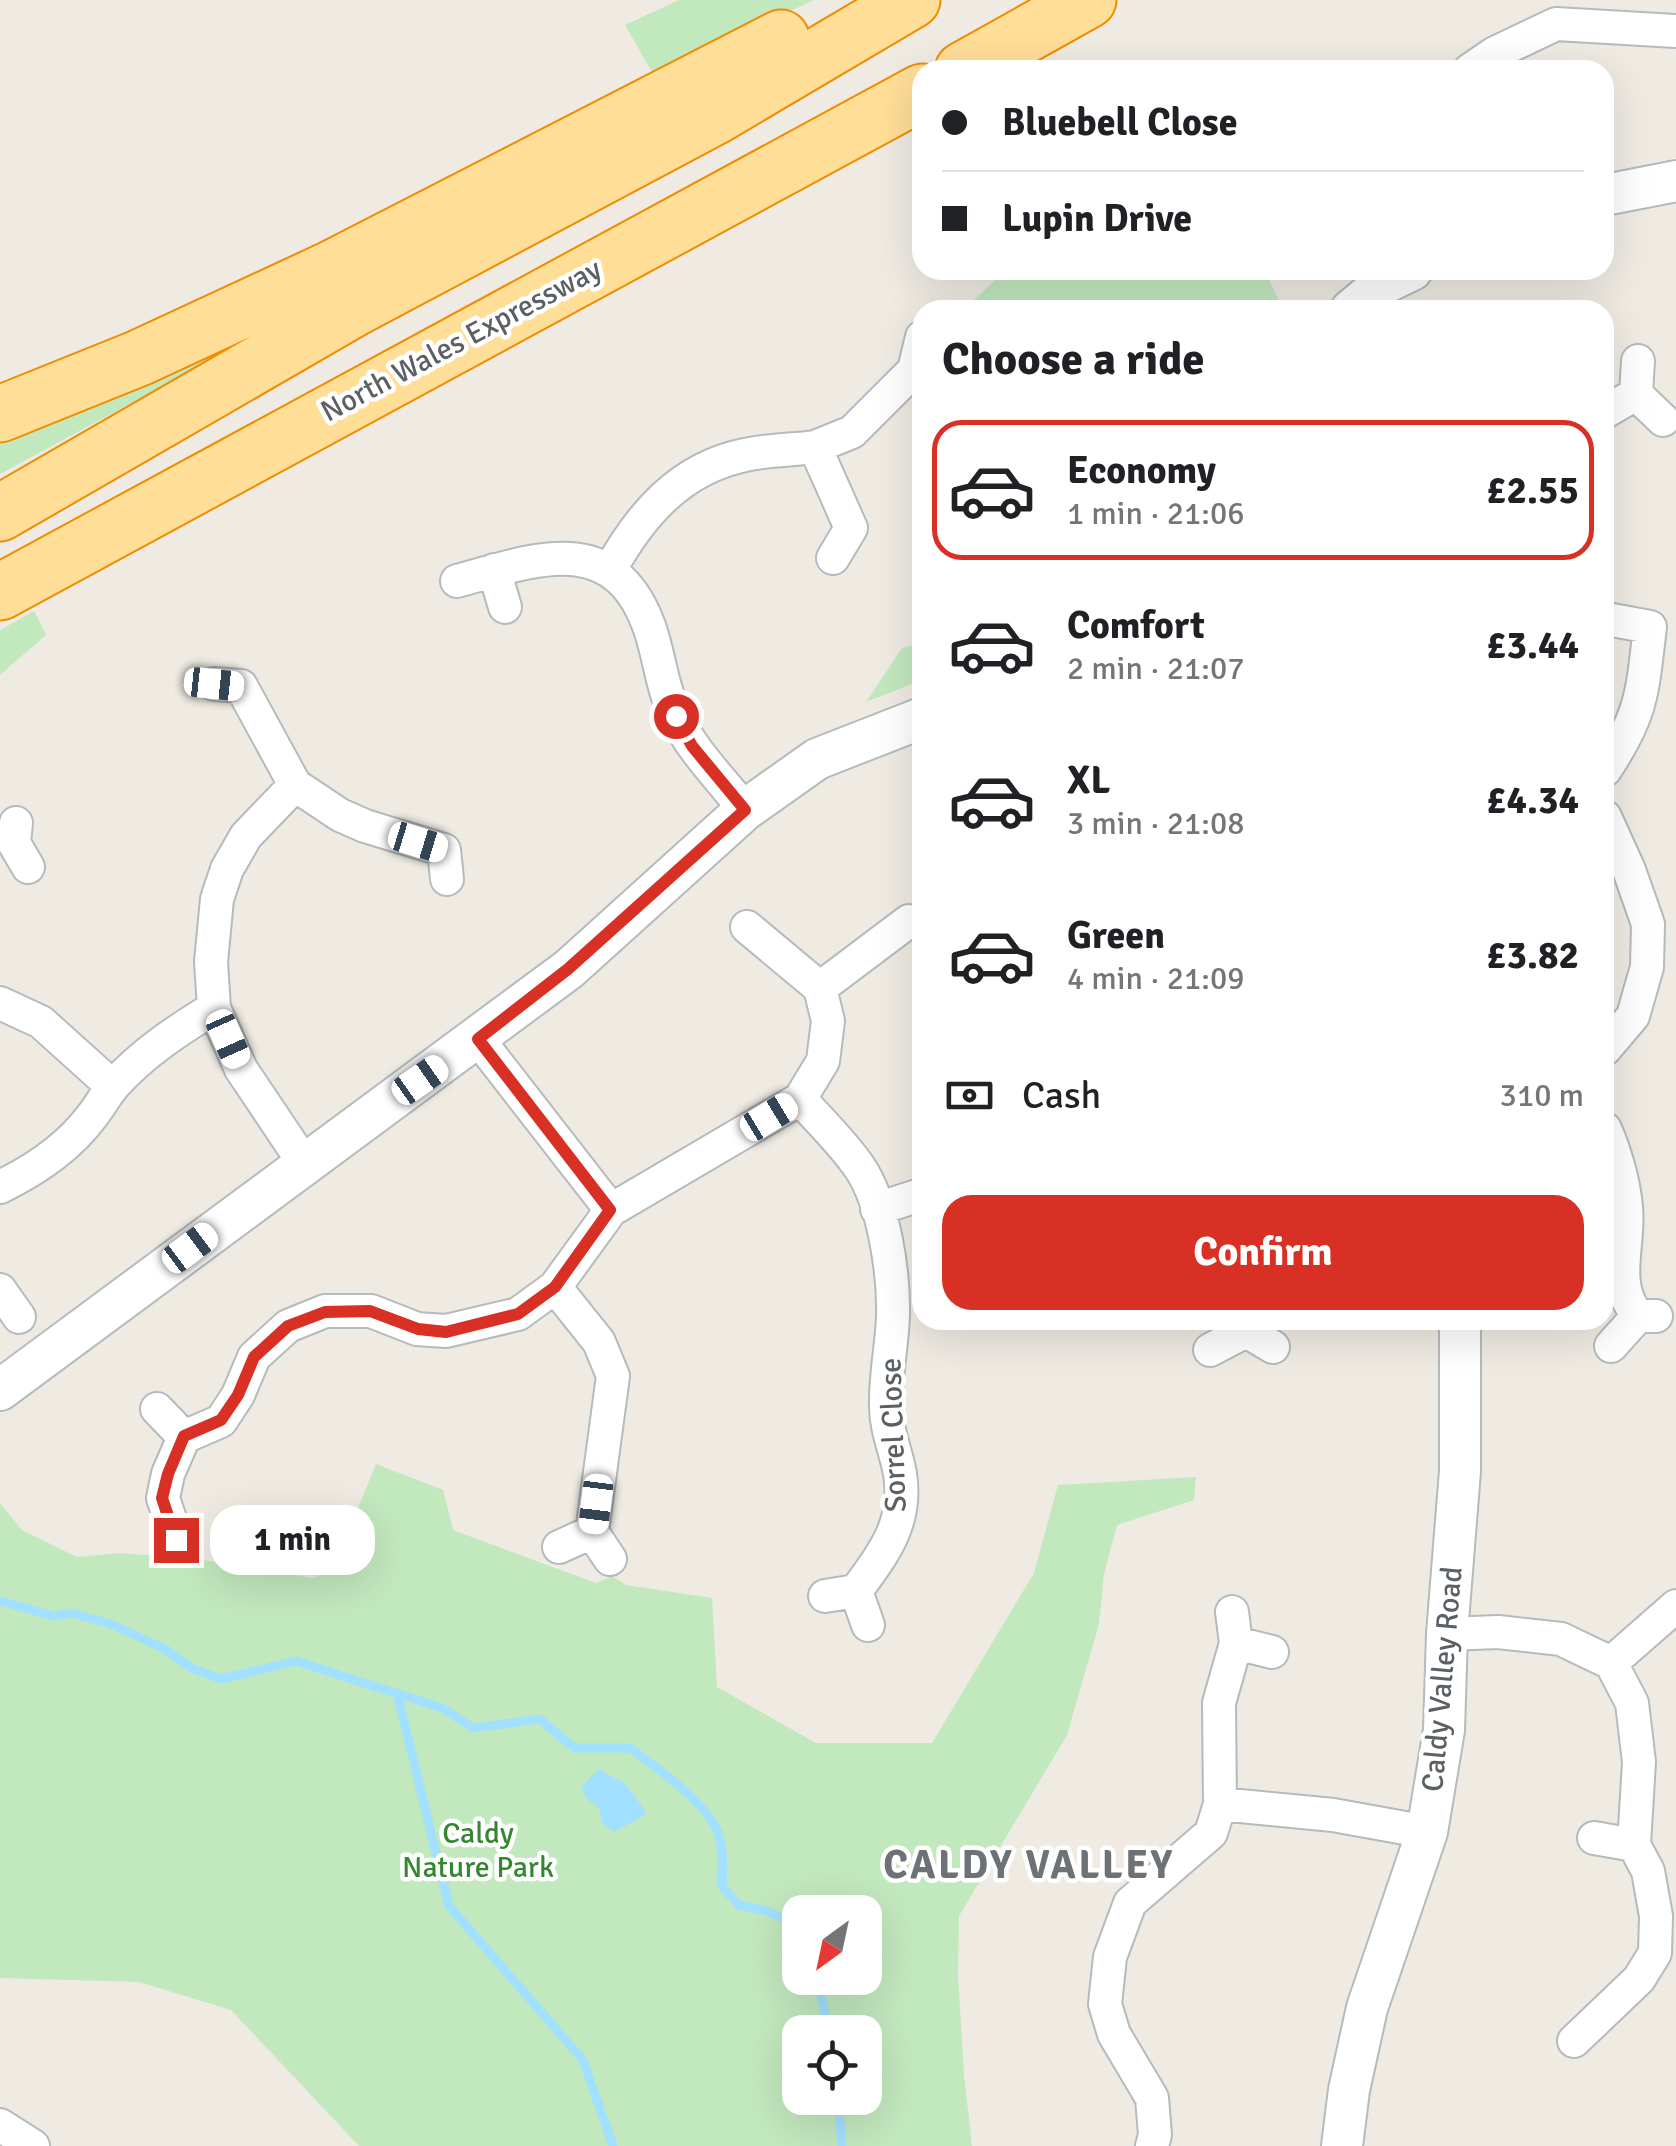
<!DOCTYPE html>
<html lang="en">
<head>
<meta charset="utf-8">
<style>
	:root { --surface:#fff; --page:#f6f6f6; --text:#202124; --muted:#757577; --line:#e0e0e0; --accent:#d93025 }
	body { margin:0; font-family:Signika,sans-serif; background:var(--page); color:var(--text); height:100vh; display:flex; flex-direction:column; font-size:38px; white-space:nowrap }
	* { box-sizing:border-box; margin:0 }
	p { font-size:32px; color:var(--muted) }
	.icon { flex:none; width:55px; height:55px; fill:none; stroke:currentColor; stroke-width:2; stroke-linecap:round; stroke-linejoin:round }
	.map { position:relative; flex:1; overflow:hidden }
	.sheet { position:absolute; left:912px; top:300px; width:702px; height:1030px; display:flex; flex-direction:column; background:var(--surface); border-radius:30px; box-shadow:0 10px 40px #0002 }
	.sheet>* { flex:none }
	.banner { position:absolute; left:912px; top:60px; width:702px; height:220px; border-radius:30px; box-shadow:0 10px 40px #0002; display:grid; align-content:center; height:220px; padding:0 30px; background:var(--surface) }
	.needle { width:65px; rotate:213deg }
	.tools { position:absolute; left:782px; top:1895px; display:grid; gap:20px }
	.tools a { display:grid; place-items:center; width:100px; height:100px; border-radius:20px; background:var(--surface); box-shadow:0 10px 40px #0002; font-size:50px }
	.end { position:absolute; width:45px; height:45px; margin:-22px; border:12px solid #d93025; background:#fff; box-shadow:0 0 0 5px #fff }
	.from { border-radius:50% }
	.bubble { position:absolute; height:70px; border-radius:30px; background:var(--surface); box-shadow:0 10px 40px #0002; font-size:32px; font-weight:700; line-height:70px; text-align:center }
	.car { position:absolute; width:30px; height:60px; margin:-30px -15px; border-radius:12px; box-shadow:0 0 8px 2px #0007; background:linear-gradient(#fff 24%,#345 0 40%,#fff 0 76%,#345 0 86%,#fff 0) }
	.banner b { display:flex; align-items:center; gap:35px; height:95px; font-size:38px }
	.banner b+b { border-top:2px solid var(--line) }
	.banner i { width:25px; height:25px; background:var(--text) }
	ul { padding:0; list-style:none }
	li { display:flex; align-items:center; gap:30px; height:140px; margin:0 20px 15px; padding:0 10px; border:5px solid transparent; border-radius:30px }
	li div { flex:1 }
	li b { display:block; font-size:38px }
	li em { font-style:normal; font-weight:700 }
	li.selected { border-color:var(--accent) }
	li>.icon { width:90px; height:90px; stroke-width:1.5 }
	h2 { padding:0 30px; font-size:45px; line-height:120px }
	.pay { display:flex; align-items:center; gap:25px; height:110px; padding:0 30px; font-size:38px }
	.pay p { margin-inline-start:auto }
	.action { display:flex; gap:20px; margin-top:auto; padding:20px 30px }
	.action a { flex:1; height:115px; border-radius:30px; background:var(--accent); color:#fff; font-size:40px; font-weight:700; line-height:115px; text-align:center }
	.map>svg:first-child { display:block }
	.green { fill:#c2e8be; fill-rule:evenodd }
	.water { fill:#a2e0ff }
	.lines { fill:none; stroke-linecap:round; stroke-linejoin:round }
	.stream { stroke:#a2e0ff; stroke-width:9 }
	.minor-casing { stroke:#b5babe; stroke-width:36 }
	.tertiary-casing { stroke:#b5babe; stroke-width:44 }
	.trunk-casing { stroke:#f18c00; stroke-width:59 }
	.minor { stroke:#fff; stroke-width:32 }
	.tertiary { stroke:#fff; stroke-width:40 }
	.trunk { stroke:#ffde98; stroke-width:55 }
	.route { stroke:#d93025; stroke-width:12 }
	.labels { text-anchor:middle; stroke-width:9; stroke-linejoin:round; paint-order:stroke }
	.street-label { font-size:30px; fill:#5b6064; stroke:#fff }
	.park-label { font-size:30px; fill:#358630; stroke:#fff }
	.district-label { font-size:40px; font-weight:bold; letter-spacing:2.5px; fill:#6c7276; stroke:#fff }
</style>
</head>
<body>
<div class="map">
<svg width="1676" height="2146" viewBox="0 0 1676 2146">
	<rect width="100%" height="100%" fill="#efebe3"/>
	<path class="green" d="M679,0H814L653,74L625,25Z
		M1006,270H1264L1284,310H963Z
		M289,318L0,474V430Z
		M34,611L46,635L0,675V630Z
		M922,643V680L866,702L902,648Z
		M376,1464L443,1490L453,1530L596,1583L612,1576L626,1585L712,1598L717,1687L816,1743H932L1034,1573L1058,1485L1196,1477L1194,1500L1117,1525L1104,1574L1099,1624L1067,1735L959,1916L958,1975L964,2075L972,2146H359L231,2010L139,1982L0,1978V1503L22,1530L77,1557L122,1553L197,1559L313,1578L333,1569ZM800,1912H865V1978H800ZM800,2032H865V2098H800Z"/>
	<path class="water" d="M599,1769L626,1784L647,1814L614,1832L603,1825L599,1808L587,1799L581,1787Z"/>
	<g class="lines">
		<path class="stream" d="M0,1601L54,1616L71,1613L111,1624L165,1649L191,1668L221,1679L296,1661L442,1708L473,1728L540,1719L574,1748H630C656,1767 704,1801 717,1830C724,1847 723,1868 722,1886L739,1905L764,1910L800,1926
			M397,1693L449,1906L583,2060L613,2146
			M818,1978L828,2032
			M838,2098L842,2146"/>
		<g class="minor-casing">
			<path id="minor" d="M1470,70L1495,53L1556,24L1676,31
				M914,370L922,337
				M1636,394L1663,420
				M1605,412L1636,394L1638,361
				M815,447L852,432L914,370L922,380
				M611,568C641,514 681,468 745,455C767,450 792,450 815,447L851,528L833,558
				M494,570L505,607
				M457,581C536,559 615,528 650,629C660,658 662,689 676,717C693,752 721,779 745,810
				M214,684L241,686L295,785L246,836L227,869L217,899L211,962L214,1008L241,1069L304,1163
				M1605,770C1643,713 1642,693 1650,627L1612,620
				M295,785L340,815L365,826L444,850L447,879
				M1605,817L1629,870L1648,924L1647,967L1633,1016L1605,1049
				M16,823L14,843L28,867
				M747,927L820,988L828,1021L823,1061L800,1099
				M820,988L909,921
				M0,1003L41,1022L112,1086
				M1605,1129C1615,1151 1624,1183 1626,1207C1630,1245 1611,1284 1638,1316H1656
				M0,1187C35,1170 69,1147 92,1116C100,1106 106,1094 115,1084C143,1053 178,1030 214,1008
				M877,1209L920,1195
				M611,1210L800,1099C820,1121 843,1143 860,1168C884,1204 894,1273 893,1316C892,1346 885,1376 886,1407C886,1430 896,1451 900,1474C908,1523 883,1554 856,1591L825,1596
				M555,1287L599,1342L613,1376L592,1532L610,1559
				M0,1290L19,1317
				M1246,1331L1273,1347
				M1611,1346L1638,1316
				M1210,1350L1246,1331V1320
				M157,1409L184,1437L221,1421L238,1395L254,1357L288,1326L325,1311H371L417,1329L446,1331L518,1314L555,1287L611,1210L478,1039
				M177,1540L163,1498L168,1474L184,1437
				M559,1547L592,1532
				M856,1591L868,1625
				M1232,1612L1236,1643
				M1447,1634L1498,1632L1561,1639L1611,1663L1632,1703L1639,1762L1634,1845L1648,1871L1656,1916L1655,1953L1639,1979L1574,2041
				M1611,1663L1676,1606
				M1220,1804L1219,1703L1236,1643L1272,1652
				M1594,1838L1634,1845
				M0,2125L33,2146
				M1152,2146L1155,2135L1152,2098L1114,2034L1105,2004L1110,1957L1130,1903L1211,1833L1220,1804L1333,1815L1427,1832"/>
		</g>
		<g class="tertiary-casing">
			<path id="tertiary" d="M1605,195L1676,181
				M1351,310L1381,285L1412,270
				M0,1390L569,969L745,810L817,759L922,718
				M1342,2146L1349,2090L1367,2008L1427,1832L1444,1730L1447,1634L1460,1471V1320"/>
		</g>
		<g class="trunk-casing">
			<path id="trunk" d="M963,70L1088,0
				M0,414L139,358L331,269L781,38
				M0,513L355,308L714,117L912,0
				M0,592L922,92"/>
		</g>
		<use href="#minor" class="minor"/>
		<use href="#tertiary" class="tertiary"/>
		<use href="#trunk" class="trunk"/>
	</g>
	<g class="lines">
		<path class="route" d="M176,1540L162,1498L168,1474L184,1436L221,1420L238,1395L254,1357L288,1326L325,1312L370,1311L418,1329L446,1332L518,1314L555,1287L610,1210L478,1039L568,969L745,810L692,746L676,716"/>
	</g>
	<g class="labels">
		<g class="street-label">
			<text transform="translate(461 340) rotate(-28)" y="10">North Wales Expressway</text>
			<text transform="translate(893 1435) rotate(-92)" y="10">Sorrel Close</text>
			<text transform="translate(1442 1679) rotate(-85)" y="10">Caldy Valley Road</text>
		</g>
		<g class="park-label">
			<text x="478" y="1843">Caldy<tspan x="478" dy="34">Nature Park</tspan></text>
		</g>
		<g class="district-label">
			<text x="1029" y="1878">CALDY VALLEY</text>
		</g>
	</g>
</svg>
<div class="tools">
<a><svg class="needle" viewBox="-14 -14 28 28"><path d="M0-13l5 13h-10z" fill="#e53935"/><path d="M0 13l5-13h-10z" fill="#757577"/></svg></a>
<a><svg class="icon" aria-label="locate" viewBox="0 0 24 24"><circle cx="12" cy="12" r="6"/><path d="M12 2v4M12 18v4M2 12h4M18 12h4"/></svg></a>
</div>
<i class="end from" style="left:676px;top:716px"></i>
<i class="end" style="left:176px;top:1540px"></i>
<div class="bubble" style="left:210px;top:1505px;width:165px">1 min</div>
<i class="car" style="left:214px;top:684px;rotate:96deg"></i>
<i class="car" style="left:418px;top:842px;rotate:107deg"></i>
<i class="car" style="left:228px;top:1039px;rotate:156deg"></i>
<i class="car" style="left:420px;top:1080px;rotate:55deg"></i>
<i class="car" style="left:769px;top:1117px;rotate:59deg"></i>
<i class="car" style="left:190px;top:1248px;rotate:53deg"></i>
<i class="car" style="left:596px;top:1504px;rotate:187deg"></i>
<div class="banner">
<b><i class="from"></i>Bluebell Close</b>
<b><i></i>Lupin Drive</b>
</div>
<section class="sheet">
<h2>Choose a ride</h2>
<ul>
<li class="selected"><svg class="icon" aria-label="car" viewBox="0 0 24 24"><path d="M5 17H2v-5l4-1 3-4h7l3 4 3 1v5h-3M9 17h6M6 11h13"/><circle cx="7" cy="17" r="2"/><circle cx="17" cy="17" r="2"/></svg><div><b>Economy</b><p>1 min · 21:06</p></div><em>£2.55</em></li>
<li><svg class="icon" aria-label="car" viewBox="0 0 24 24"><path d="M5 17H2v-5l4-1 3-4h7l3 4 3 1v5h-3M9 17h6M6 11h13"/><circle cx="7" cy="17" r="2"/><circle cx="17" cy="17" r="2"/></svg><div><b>Comfort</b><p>2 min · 21:07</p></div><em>£3.44</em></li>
<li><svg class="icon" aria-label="car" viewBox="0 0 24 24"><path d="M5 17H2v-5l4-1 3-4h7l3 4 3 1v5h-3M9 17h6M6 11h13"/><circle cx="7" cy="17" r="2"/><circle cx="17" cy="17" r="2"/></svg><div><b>XL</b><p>3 min · 21:08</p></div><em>£4.34</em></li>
<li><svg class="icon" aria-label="car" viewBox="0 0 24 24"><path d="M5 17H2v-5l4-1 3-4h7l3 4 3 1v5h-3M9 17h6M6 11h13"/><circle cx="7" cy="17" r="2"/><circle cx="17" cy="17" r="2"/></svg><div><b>Green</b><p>4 min · 21:09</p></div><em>£3.82</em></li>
</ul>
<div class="pay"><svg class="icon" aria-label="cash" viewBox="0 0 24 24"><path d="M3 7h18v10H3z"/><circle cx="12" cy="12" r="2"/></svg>Cash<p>310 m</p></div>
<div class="action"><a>Confirm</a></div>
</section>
</div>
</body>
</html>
